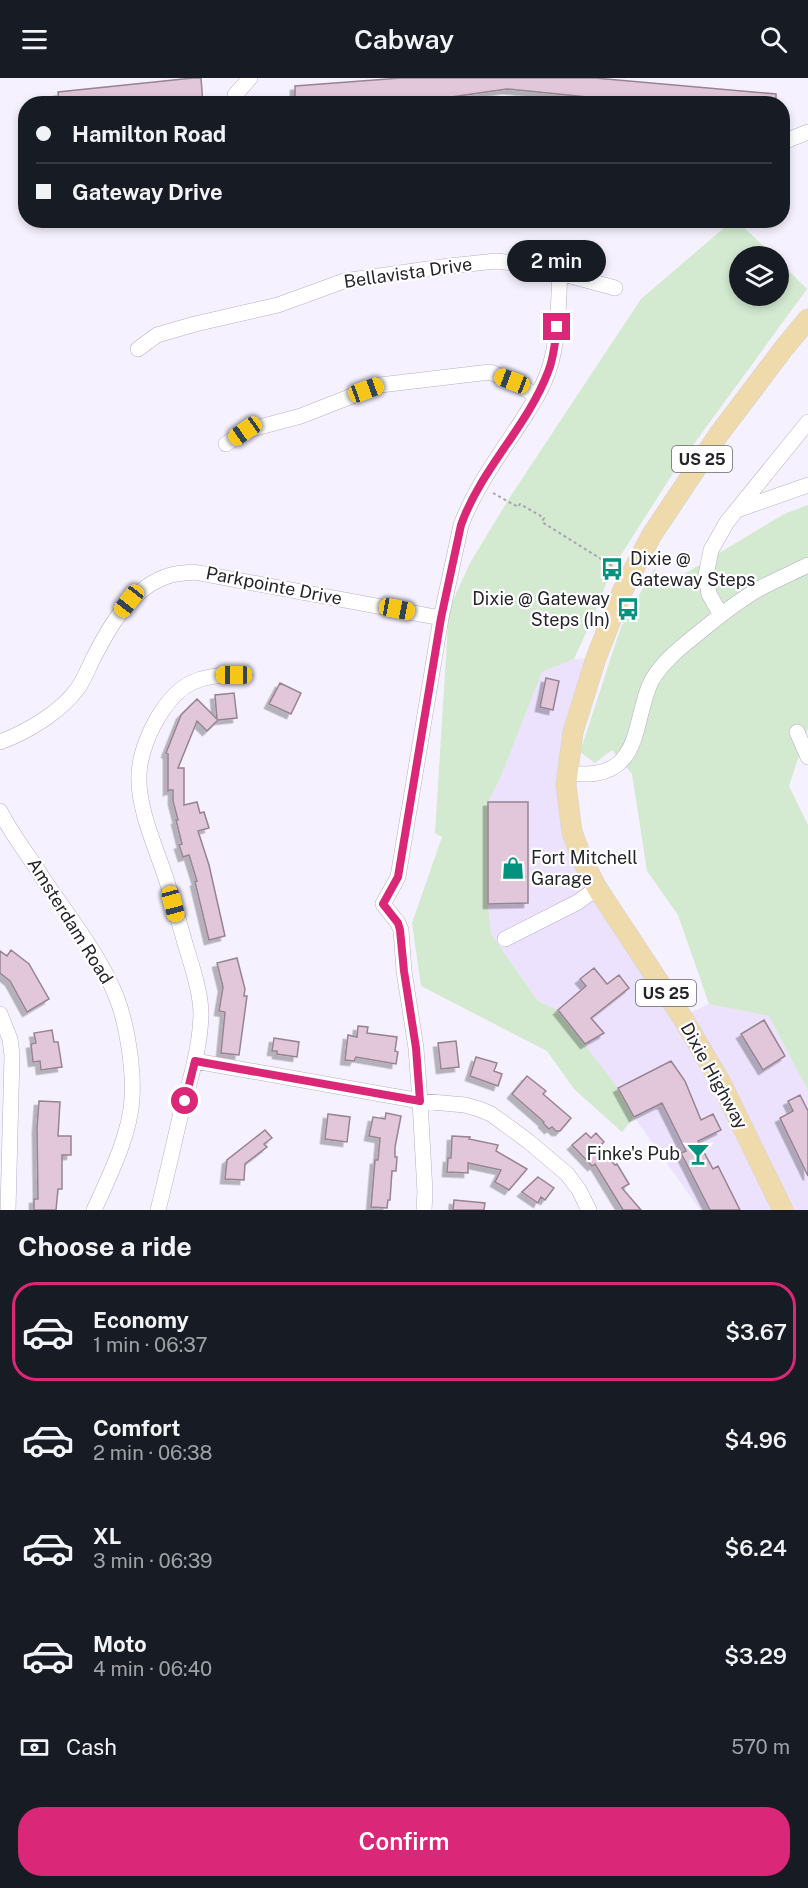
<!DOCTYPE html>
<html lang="en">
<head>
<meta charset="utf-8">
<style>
	:root { --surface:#171b24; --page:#20242c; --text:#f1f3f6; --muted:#9ea1a6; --line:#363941; --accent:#db2777 }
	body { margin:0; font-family:"Public Sans",sans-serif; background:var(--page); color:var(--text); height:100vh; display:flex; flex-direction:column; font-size:22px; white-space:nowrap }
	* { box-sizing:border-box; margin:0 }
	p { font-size:20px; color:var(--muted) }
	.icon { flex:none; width:33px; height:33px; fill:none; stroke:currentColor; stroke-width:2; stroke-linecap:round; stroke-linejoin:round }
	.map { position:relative; height:1132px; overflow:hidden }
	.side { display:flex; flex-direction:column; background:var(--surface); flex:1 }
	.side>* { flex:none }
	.guide { position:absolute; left:18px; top:18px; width:772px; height:132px; border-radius:24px; box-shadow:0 3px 9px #0003; display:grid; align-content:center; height:132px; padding:0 18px; background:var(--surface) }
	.buttons { position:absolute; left:729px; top:168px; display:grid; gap:12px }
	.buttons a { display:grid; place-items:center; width:60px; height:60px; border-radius:50%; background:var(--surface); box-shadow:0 3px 9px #0003; font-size:30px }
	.end { position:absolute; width:27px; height:27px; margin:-14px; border:8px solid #db2777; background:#fff; box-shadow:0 0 0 3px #fff }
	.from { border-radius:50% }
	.bubble { position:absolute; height:42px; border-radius:21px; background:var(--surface); box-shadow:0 3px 9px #0003; font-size:20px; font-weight:600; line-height:42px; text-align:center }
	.car { position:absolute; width:18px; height:36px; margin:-18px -9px; border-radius:8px; box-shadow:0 0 4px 2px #0007; background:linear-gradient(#f5c518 24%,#345 0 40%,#f5c518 0 76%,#345 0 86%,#f5c518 0) }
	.guide b { display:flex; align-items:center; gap:21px; height:57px; font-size:22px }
	.guide b+b { border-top:2px solid var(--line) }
	.guide i { width:15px; height:15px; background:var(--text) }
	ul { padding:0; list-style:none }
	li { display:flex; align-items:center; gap:18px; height:99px; margin:0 12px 9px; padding:0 6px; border:3px solid transparent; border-radius:24px }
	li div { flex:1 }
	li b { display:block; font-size:22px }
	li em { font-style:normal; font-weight:600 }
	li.selected { border-color:var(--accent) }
	li>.icon { width:54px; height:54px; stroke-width:1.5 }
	h2 { padding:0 18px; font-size:27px; line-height:72px }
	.pay { display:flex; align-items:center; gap:15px; height:66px; padding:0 18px; font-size:22px }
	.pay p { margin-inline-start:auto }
	.action { display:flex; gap:12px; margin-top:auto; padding:12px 18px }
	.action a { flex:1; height:69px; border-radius:24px; background:var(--accent); color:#fff; font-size:24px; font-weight:600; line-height:69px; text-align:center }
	header { display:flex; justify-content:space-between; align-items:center; height:78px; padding:0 18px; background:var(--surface); font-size:27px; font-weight:600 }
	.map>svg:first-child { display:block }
	.built { fill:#ede2fd }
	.green { fill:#d3e9d0 }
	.building { fill:#e2c6da; stroke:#978491; stroke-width:1.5; filter:url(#shadow) }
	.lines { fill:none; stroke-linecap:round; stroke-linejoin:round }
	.minor-casing { stroke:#b7afc3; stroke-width:16 }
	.major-casing { stroke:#d4d3d5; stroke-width:21 }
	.path { stroke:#a8a5af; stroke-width:2; stroke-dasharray:3 3; stroke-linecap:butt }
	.minor { stroke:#fff; stroke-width:15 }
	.major { stroke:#efdaac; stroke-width:20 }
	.route { stroke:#db2777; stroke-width:8 }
	.labels { text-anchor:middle; stroke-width:4.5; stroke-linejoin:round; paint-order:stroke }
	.shield { fill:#fff; stroke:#68666b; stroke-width:1.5 }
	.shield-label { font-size:16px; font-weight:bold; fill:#27252c }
	.street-label { font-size:18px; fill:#27252c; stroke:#fff }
	.poi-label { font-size:18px; fill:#27252c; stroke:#fff; text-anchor:start }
</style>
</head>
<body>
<header><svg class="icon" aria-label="menu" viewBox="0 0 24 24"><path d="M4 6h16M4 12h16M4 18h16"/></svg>Cabway<svg class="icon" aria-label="search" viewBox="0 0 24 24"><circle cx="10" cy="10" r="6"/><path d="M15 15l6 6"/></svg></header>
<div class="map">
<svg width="808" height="1132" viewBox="0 0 808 1132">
	<defs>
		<filter id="shadow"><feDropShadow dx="-4.5" dy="4.5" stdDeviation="0" flood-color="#0004"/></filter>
	</defs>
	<rect width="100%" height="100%" fill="#f6f1fe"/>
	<path class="built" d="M596,580L573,654L572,754L681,939L709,926L769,938L808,1013V1132H700L558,932L538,923L491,856L488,826V724L500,701L542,594L574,581Z"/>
	<path class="green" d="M732,143H737L774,178H740V218H778L779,183L807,211L677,389L612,491L591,544L574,581L542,594L500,701L488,724V826L491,856L538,923L558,932L618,1010L634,1039L622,1054L574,1011L547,973L421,908L412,845L442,759L435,755L449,531L470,485L510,419L641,221Z
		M808,427V650L789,708L808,747V1013L769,938L709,926L678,837L647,793L632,696L612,672L595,685L580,674L621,549L654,491L671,504L784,436Z"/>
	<path class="building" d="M193,0H201L203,26H59L58,14Z
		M401,0H595L776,16V26H657L507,11L402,26H295V8Z
		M546,600L559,603L553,632L540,629Z
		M280,605L301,615L291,636L269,626Z
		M234,615L237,640L218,642L207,653L197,643L178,690H184V727L197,724L200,735L204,734L209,750L198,753L209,787L225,858L209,862L195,804L197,803L189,777L183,779L179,767L182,766L176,742H178L173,723V712H169L168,713V676L166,675L181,637L197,621L217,641L215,617Z
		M488,724H528V825L488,826Z
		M11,872L29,886L49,921L27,934L10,903L0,895V873L7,878Z
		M237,880L245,911L244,918H247L239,977L221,975L225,934L219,933L223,909L217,885Z
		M594,890L607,906L619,897L629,910L591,940L604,955L585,966L558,932L586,908L580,901Z
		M764,942L785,978L763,992L741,956Z
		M358,948L368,949L367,955L397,959L395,973L398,974L396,986L356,979L354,983L345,982L348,957L357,959Z
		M52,952L54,964H58L62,989L41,992L40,983L33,984L31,966L36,965L34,955Z
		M274,960L299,964L297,979L277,976V973H272Z
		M456,963L459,989L441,991L438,965Z
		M476,979L497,985L494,993L502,996L498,1008L470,998Z
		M671,983L685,1003L701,1042L713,1036L721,1052L698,1063L713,1091L718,1088L740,1132H710L681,1075L686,1073L662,1025L634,1039L618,1010Z
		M527,998L546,1013L543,1016L571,1040L560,1053H556L552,1049L549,1051L543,1045L544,1044L512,1016Z
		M800,1017L808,1033V1098L780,1040L793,1033L788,1023Z
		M39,1023L60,1024L58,1058H71V1077H62V1111H58L56,1132H34V1121H38L37,1050Z
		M386,1035L401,1038L395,1069V1079H397L396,1093H392L390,1122H388L387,1130L371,1129L375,1082H378L380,1060L369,1058L373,1039L385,1041Z
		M328,1036L350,1039L347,1064L325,1061Z
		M265,1052L272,1060L264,1066L267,1069L245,1086L244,1102L225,1101L227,1082Z
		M586,1055L591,1060L596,1055L604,1064L599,1069L615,1087L617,1086L629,1106L622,1110L641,1132H623L595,1086L592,1088L572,1067Z
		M452,1058L470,1059L469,1061L498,1067L496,1073L527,1091L509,1112L495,1104L501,1092L468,1085V1095L447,1094L448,1080H451Z
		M538,1099L554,1110L545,1122L541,1119L538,1125L522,1114Z
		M454,1122L485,1125L484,1132H453Z"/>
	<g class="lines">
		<g class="minor-casing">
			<path id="minor" d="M234,26L235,17L250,0
				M783,64L808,54
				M138,271L157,257L195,246L278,227L344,203L449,188L496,183L531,187L615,210
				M226,366L245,353L301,338L380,307L490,294L512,303L537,318
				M737,432L808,407
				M721,537L709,516L706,497L711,472L727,444L808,344
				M797,654L808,679
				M0,664C27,654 61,634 78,610C85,600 89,588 95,577C112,544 133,508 171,497C179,495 187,495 194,494L441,540
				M566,695C585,697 608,698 622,682C640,663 639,626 652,602C663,583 680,570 696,557C716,541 737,523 759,511C775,502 792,495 808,487
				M0,733C12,757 30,779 44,802C69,839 99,876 116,918C127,945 134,992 132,1021C130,1057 109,1099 94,1132
				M505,861L578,824L597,810
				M0,936L10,961L12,977L8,1132
				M195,983L420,1023L465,1027L479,1031L491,1036L528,1063L567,1096L579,1112L589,1132
				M158,1132C166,1101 173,1070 180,1039C189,1006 200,972 201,937C201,917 194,895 188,875C181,853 176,831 169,810C159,776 137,732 139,696C140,675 150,651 162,633C181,604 201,597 234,597
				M424,1132L425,1114L420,1023L416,970L404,893L401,852L398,845L383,826L398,799L441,540L461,447C475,410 500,376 521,344C532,327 543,310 549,291C559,261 558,227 560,195"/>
		</g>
		<g class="major-casing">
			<path id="major" d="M783,1132L721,1005L682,939L597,810L583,783L572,754L566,707L573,654L596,580L622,514L651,458L719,356L784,270L808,241"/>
		</g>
		<path class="path" d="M493,415L518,429L520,426L544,440L542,444L617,491"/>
		<use href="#minor" class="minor"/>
		<use href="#major" class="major"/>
	</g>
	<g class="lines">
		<path class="route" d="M185,1023L195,983L420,1023L416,970L404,893L400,852L398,845L383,826L398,799L441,540L461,447C481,391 527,349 548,294C554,280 555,264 557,249"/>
	</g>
	<defs>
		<g id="bus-bare" transform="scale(1.8)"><path d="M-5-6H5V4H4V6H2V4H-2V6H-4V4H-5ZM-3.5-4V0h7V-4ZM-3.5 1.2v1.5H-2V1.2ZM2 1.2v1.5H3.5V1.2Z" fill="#03927e" stroke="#fff" stroke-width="2.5" paint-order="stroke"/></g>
		<g id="shop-bare" transform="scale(1.8)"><path d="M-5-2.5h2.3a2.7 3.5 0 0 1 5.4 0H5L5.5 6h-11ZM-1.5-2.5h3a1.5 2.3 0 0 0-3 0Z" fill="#03927e" stroke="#fff" stroke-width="2.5" paint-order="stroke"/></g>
		<g id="bar-bare" transform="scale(1.8)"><path d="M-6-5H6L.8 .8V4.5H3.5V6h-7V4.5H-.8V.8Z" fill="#03927e" stroke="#fff" stroke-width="2.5" paint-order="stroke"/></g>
	</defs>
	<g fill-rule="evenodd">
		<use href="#bus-bare" x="612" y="491"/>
		<use href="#bus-bare" x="628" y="531"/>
		<use href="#shop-bare" x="513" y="790"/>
		<use href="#bar-bare" x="698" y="1076"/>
	</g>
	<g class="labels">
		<g class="shield">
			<rect x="672" y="368" width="60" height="26" rx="4.5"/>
			<rect x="636" y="902" width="60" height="26" rx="4.5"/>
		</g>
		<g class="shield-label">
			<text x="702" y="387">US 25</text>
			<text x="666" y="921">US 25</text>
		</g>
		<g class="street-label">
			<text transform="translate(408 195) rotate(-8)" y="6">Bellavista Drive</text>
			<text transform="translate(274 508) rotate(11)" y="6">Parkpointe Drive</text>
			<text transform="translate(70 843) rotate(58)" y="6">Amsterdam Road</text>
			<text transform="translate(714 998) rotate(61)" y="6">Dixie Highway</text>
		</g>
		<g class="poi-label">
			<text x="630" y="487">Dixie @<tspan x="630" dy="21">Gateway Steps</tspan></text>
			<text x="610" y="527" text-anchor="end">Dixie @ Gateway<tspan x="610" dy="21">Steps (In)</tspan></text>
			<text x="531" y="786">Fort Mitchell<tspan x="531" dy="21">Garage</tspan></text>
			<text x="680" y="1082" text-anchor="end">Finke's Pub</text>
		</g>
	</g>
</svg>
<div class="buttons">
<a><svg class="icon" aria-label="layers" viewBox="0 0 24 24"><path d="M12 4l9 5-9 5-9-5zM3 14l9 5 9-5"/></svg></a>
</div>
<i class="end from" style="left:185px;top:1023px"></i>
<i class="end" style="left:557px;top:249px"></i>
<div class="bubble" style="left:507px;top:162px;width:99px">2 min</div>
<i class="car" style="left:512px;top:303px;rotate:291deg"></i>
<i class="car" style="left:366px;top:312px;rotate:70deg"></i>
<i class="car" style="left:245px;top:353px;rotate:235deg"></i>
<i class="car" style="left:129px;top:523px;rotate:218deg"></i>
<i class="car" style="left:397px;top:531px;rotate:101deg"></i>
<i class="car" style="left:234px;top:597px;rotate:270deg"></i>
<i class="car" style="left:173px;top:826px;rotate:165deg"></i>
<div class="guide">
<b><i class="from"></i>Hamilton Road</b>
<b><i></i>Gateway Drive</b>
</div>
</div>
<section class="side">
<h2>Choose a ride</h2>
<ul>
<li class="selected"><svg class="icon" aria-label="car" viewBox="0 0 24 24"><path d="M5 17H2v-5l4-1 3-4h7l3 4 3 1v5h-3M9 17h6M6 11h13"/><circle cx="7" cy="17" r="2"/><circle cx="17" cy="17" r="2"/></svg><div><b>Economy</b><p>1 min · 06:37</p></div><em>$3.67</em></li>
<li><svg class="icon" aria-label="car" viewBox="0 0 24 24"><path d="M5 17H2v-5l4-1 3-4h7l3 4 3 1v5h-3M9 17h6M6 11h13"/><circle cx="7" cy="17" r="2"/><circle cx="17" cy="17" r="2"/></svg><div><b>Comfort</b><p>2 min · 06:38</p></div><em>$4.96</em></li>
<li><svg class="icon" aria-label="car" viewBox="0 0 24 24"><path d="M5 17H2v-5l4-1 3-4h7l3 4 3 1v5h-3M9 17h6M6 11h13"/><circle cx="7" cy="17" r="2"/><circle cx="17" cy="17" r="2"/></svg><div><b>XL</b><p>3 min · 06:39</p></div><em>$6.24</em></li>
<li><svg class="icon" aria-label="car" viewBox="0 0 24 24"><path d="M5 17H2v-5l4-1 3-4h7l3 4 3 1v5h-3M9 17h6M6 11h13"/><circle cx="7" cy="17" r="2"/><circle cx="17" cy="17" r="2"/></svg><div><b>Moto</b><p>4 min · 06:40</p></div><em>$3.29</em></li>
</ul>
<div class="pay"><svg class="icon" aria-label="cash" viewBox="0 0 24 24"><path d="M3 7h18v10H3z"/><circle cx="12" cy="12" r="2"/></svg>Cash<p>570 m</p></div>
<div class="action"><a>Confirm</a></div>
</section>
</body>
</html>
